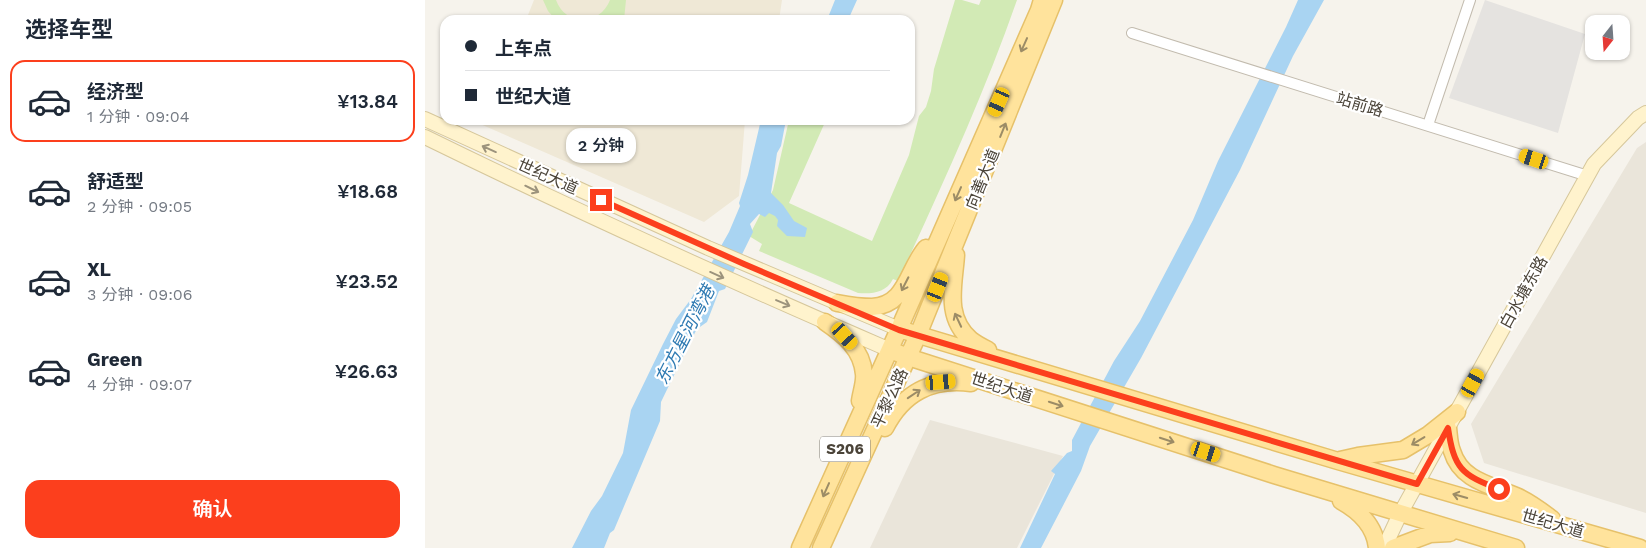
<!DOCTYPE html>
<html lang="zh">
<head>
<meta charset="utf-8">
<style>
	:root { --surface:#fff; --page:#f2f2f3; --text:#1f2937; --muted:#747a83; --line:#e0e1e3; --accent:#fc3f1d }
	body { margin:0; font-family:"Work Sans","Noto Sans SC",sans-serif; background:var(--page); color:var(--text); height:100vh; display:flex; flex-direction:column; font-size:19px; white-space:nowrap }
	* { box-sizing:border-box; margin:0 }
	p { font-size:16px; color:var(--muted) }
	.icon { flex:none; width:28px; height:28px; fill:none; stroke:currentColor; stroke-width:2; stroke-linecap:round; stroke-linejoin:round }
	.map { position:relative; flex:1; overflow:hidden }
	.drawer { display:flex; flex-direction:column; background:var(--surface); width:425px }
	.drawer>* { flex:none }
	.guide { position:absolute; left:15px; top:15px; width:475px; height:110px; border-radius:15px; box-shadow:0 1px 4px #0004; display:grid; align-content:center; height:110px; padding:0 25px; background:var(--surface) }
	.needle { width:32px; rotate:197deg }
	.fabs { position:absolute; left:1160px; top:15px; display:grid; gap:10px }
	.fabs a { display:grid; place-items:center; width:45px; height:45px; border-radius:10px; background:var(--surface); box-shadow:0 1px 4px #0004; font-size:25px }
	.end { position:absolute; width:22px; height:22px; margin:-11px; border:6px solid #fc3f1d; background:#fff; box-shadow:0 0 0 2px #fff }
	.from { border-radius:50% }
	.bubble { position:absolute; height:35px; border-radius:15px; background:var(--surface); box-shadow:0 1px 4px #0004; font-size:16px; font-weight:600; line-height:35px; text-align:center }
	.car { position:absolute; width:15px; height:30px; margin:-15px -8px; border-radius:6px; box-shadow:0 0 4px 1px #0007; background:linear-gradient(#f5c518 24%,#345 0 40%,#f5c518 0 76%,#345 0 86%,#f5c518 0) }
	.guide b { display:flex; align-items:center; gap:18px; height:48px; font-size:19px }
	.guide b+b { border-top:1px solid var(--line) }
	.guide i { width:12px; height:12px; background:var(--text) }
	ul { padding:0; list-style:none }
	li { display:flex; align-items:center; gap:15px; height:82px; margin:0 10px 8px; padding:0 15px; border:2px solid transparent; border-radius:15px }
	li div { flex:1 }
	li b { display:block; font-size:19px }
	li em { font-style:normal; font-weight:600 }
	li.on { border-color:var(--accent) }
	li>.icon { width:45px; height:45px; stroke-width:1.5 }
	h2 { padding:0 25px; font-size:22px; line-height:60px }
	.primary-button { display:flex; gap:10px; margin-top:auto; padding:10px 25px }
	.primary-button a { flex:1; height:58px; border-radius:15px; background:var(--accent); color:#fff; font-size:20px; font-weight:600; line-height:58px; text-align:center }
	main { display:flex; flex:1; min-height:0 }
	.map>svg:first-child { display:block }
	.residential { fill:#eae5da }
	.education { fill:#efe8d6 }
	.green { fill:#d2eab5 }
	.parking { fill:#e5e3e0 }
	.water { fill:#a9d4f2 }
	.lines { fill:none; stroke-linecap:round; stroke-linejoin:round }
	.street-casing { stroke:#c2bbae; stroke-width:12 }
	.secondary-casing { stroke:#d6c79b; stroke-width:16 }
	.primary-casing { stroke:#e6c16a; stroke-width:19 }
	.street { stroke:#fff; stroke-width:10 }
	.secondary { stroke:#fff3cd; stroke-width:14 }
	.primary { stroke:#ffe39c; stroke-width:16 }
	.oneway { stroke:#9c8c66 }
	.oneway2 { stroke:#9c937c }
	.route { stroke:#fc3f1d; stroke-width:6 }
	.labels { text-anchor:middle; stroke-width:4.5; stroke-linejoin:round; paint-order:stroke }
	.shield { fill:#fff; stroke:#817c74; stroke-width:1 }
	.shield-label { font-size:15px; font-weight:bold; fill:#4b4439 }
	.street-label { font-size:16px; fill:#4b4439; stroke:#fff }
	.water-label { font-size:18px; font-style:italic; fill:#2e7ab2; stroke:#fff }
</style>
</head>
<body>
<main>
<section class="drawer">
<h2>选择车型</h2>
<ul>
<li class="on"><svg class="icon" aria-label="car" viewBox="0 0 24 24"><path d="M5 17H2v-5l4-1 3-4h7l3 4 3 1v5h-3M9 17h6M6 11h13"/><circle cx="7" cy="17" r="2"/><circle cx="17" cy="17" r="2"/></svg><div><b>经济型</b><p>1 分钟 · 09:04</p></div><em>¥13.84</em></li>
<li><svg class="icon" aria-label="car" viewBox="0 0 24 24"><path d="M5 17H2v-5l4-1 3-4h7l3 4 3 1v5h-3M9 17h6M6 11h13"/><circle cx="7" cy="17" r="2"/><circle cx="17" cy="17" r="2"/></svg><div><b>舒适型</b><p>2 分钟 · 09:05</p></div><em>¥18.68</em></li>
<li><svg class="icon" aria-label="car" viewBox="0 0 24 24"><path d="M5 17H2v-5l4-1 3-4h7l3 4 3 1v5h-3M9 17h6M6 11h13"/><circle cx="7" cy="17" r="2"/><circle cx="17" cy="17" r="2"/></svg><div><b>XL</b><p>3 分钟 · 09:06</p></div><em>¥23.52</em></li>
<li><svg class="icon" aria-label="car" viewBox="0 0 24 24"><path d="M5 17H2v-5l4-1 3-4h7l3 4 3 1v5h-3M9 17h6M6 11h13"/><circle cx="7" cy="17" r="2"/><circle cx="17" cy="17" r="2"/></svg><div><b>Green</b><p>4 分钟 · 09:07</p></div><em>¥26.63</em></li>
</ul>
<div class="primary-button"><a>确认</a></div>
</section>
<div class="map">
<svg width="1221" height="548" viewBox="0 0 1221 548">
	<rect width="100%" height="100%" fill="#f6f3ec"/>
	<path class="residential" d="M1221,142V513L1059,463L1046,424L1212,148Z
		M505,420L638,456L592,548H445Z"/>
	<path class="education" d="M109,0H357L354,20H101Z
		M46,120H320L314,196L279,222Z"/>
	<path class="green" d="M118,0H131C140,26 175,26 185,0H201L199,20H131L123,11Z
		M530,0H537L554,5L556,0H592C558,97 516,188 473,281L468,279C461,293 447,294 433,293L334,251L337,244L324,236L348,190L364,120H401L364,203L447,241L484,155L494,116L501,107L506,91L509,69Z"/>
	<path class="parking" d="M1060,0L1160,34L1133,133L1024,98Z"/>
	<path class="water" d="M410,0H432L423,20H402Z
		M873,0H899L868,56L815,170L716,358L665,446L656,471L616,548H595L630,474L626,471L642,453L647,451V440L689,361L715,321L768,220L793,161L861,27Z
		M322,120H361L356,146L352,153L346,193L358,205L369,221L382,228L380,237L362,236L352,226L353,220L350,216L344,213L340,217L334,214L325,224L328,232L300,289L294,291L282,322L272,329L266,340L236,402L235,421L189,530L185,533L179,548H147L166,511L177,496L198,453L206,410L238,344L251,319L266,299L304,232L315,206L314,203L323,175L335,124Z"/>
	<g class="lines">
		<g class="street-casing">
			<path id="street" d="M707,33L1163,176
				M1003,125L1045,0"/>
		</g>
		<g class="secondary-casing">
			<path id="secondary" d="M0,119L283,248L474,329
				M0,137C153,212 308,282 465,350
				M959,548L975,514L1169,164L1213,118L1221,113"/>
		</g>
		<g class="primary-casing">
			<path id="primary" d="M531,255C529,285 519,317 546,340C551,344 557,347 563,350
				M412,303C423,305 436,307 447,307C482,305 482,270 501,248
				M400,322C419,335 437,349 439,374C440,382 436,393 435,401
				M474,329L913,461L1215,548
				M465,350L483,357L849,475L1091,548
				M460,428C478,393 506,378 546,383
				M1023,428C1024,436 1024,444 1027,451C1036,481 1066,485 1091,496C1105,502 1115,510 1127,519
				M915,460L933,456L978,450L1003,435L1032,412
				M916,501C934,511 950,526 952,548
				M375,548L474,329L614,10L617,0
				M396,548L493,335L629,0
				M968,548L1005,534L1025,533"/>
		</g>
		<use href="#street" class="street"/>
		<use href="#secondary" class="secondary"/>
		<use href="#primary" class="primary"/>
	</g>
	<defs><path id="oneway-shaft" d="M-6 0H5M1.5-3L5.5 0L1.5 3" fill="none" stroke-width="1.6" stroke-linecap="round" stroke-linejoin="round" transform="scale(1.25)"/></defs>
	<g class="oneway">
		<use href="#oneway-shaft" transform="translate(599 45) rotate(114)"/>
		<use href="#oneway-shaft" transform="translate(578 130) rotate(-68)"/>
		<use href="#oneway-shaft" transform="translate(533 194) rotate(114)"/>
		<use href="#oneway-shaft" transform="translate(480 284) rotate(117)"/>
		<use href="#oneway-shaft" transform="translate(533 320) rotate(-115)"/>
		<use href="#oneway-shaft" transform="translate(489 394) rotate(-34)"/>
		<use href="#oneway-shaft" transform="translate(631 404) rotate(18)"/>
		<use href="#oneway-shaft" transform="translate(742 440) rotate(18)"/>
		<use href="#oneway-shaft" transform="translate(993 441) rotate(149)"/>
		<use href="#oneway-shaft" transform="translate(401 490) rotate(114)"/>
		<use href="#oneway-shaft" transform="translate(1035 496) rotate(-164)"/>
	</g>
	<g class="oneway2">
		<use href="#oneway-shaft" transform="translate(64 149) rotate(-156)"/>
		<use href="#oneway-shaft" transform="translate(107 189) rotate(26)"/>
		<use href="#oneway-shaft" transform="translate(292 275) rotate(24)"/>
		<use href="#oneway-shaft" transform="translate(358 303) rotate(23)"/>
	</g>
	<g class="lines">
		<path class="route" d="M176,200L319,264L474,330L992,484L1023,428C1029,468 1036,475 1074,489"/>
	</g>
	<g class="labels">
		<rect class="shield" x="395" y="436.5" width="50" height="25" rx="4"/>
		<g class="shield-label">
			<text x="420" y="454">S206</text>
		</g>
		<g class="street-label">
			<text transform="translate(935 104) rotate(17)" y="6">站前路</text>
			<text transform="translate(123 176) rotate(24)" y="6">世纪大道</text>
			<text transform="translate(557 179) rotate(-68)" y="6">向善大道</text>
			<text transform="translate(1098 292) rotate(-61)" y="6">白水塘东路</text>
			<text transform="translate(577 387) rotate(18)" y="6">世纪大道</text>
			<text transform="translate(464 398) rotate(-65)" y="6">平黎公路</text>
			<text transform="translate(1128 523) rotate(16)" y="6">世纪大道</text>
		</g>
		<g class="water-label">
			<text transform="translate(260 335) rotate(-63)" y="6">东方星河湾港</text>
		</g>
	</g>
</svg>
<div class="fabs">
<a><svg class="needle" viewBox="-14 -14 28 28"><path d="M0-13l5 13h-10z" fill="#e53935"/><path d="M0 13l5-13h-10z" fill="#747a83"/></svg></a>
</div>
<i class="end from" style="left:1074px;top:489px"></i>
<i class="end" style="left:176px;top:200px"></i>
<div class="bubble" style="left:141px;top:128px;width:70px">2 分钟</div>
<i class="car" style="left:574px;top:102px;rotate:204deg"></i>
<i class="car" style="left:1109px;top:159px;rotate:288deg"></i>
<i class="car" style="left:513px;top:287px;rotate:22deg"></i>
<i class="car" style="left:420px;top:336px;rotate:138deg"></i>
<i class="car" style="left:516px;top:382px;rotate:86deg"></i>
<i class="car" style="left:1048px;top:383px;rotate:29deg"></i>
<i class="car" style="left:781px;top:452px;rotate:108deg"></i>
<div class="guide">
<b><i class="from"></i>上车点</b>
<b><i></i>世纪大道</b>
</div>
</div>
</main>
</body>
</html>
